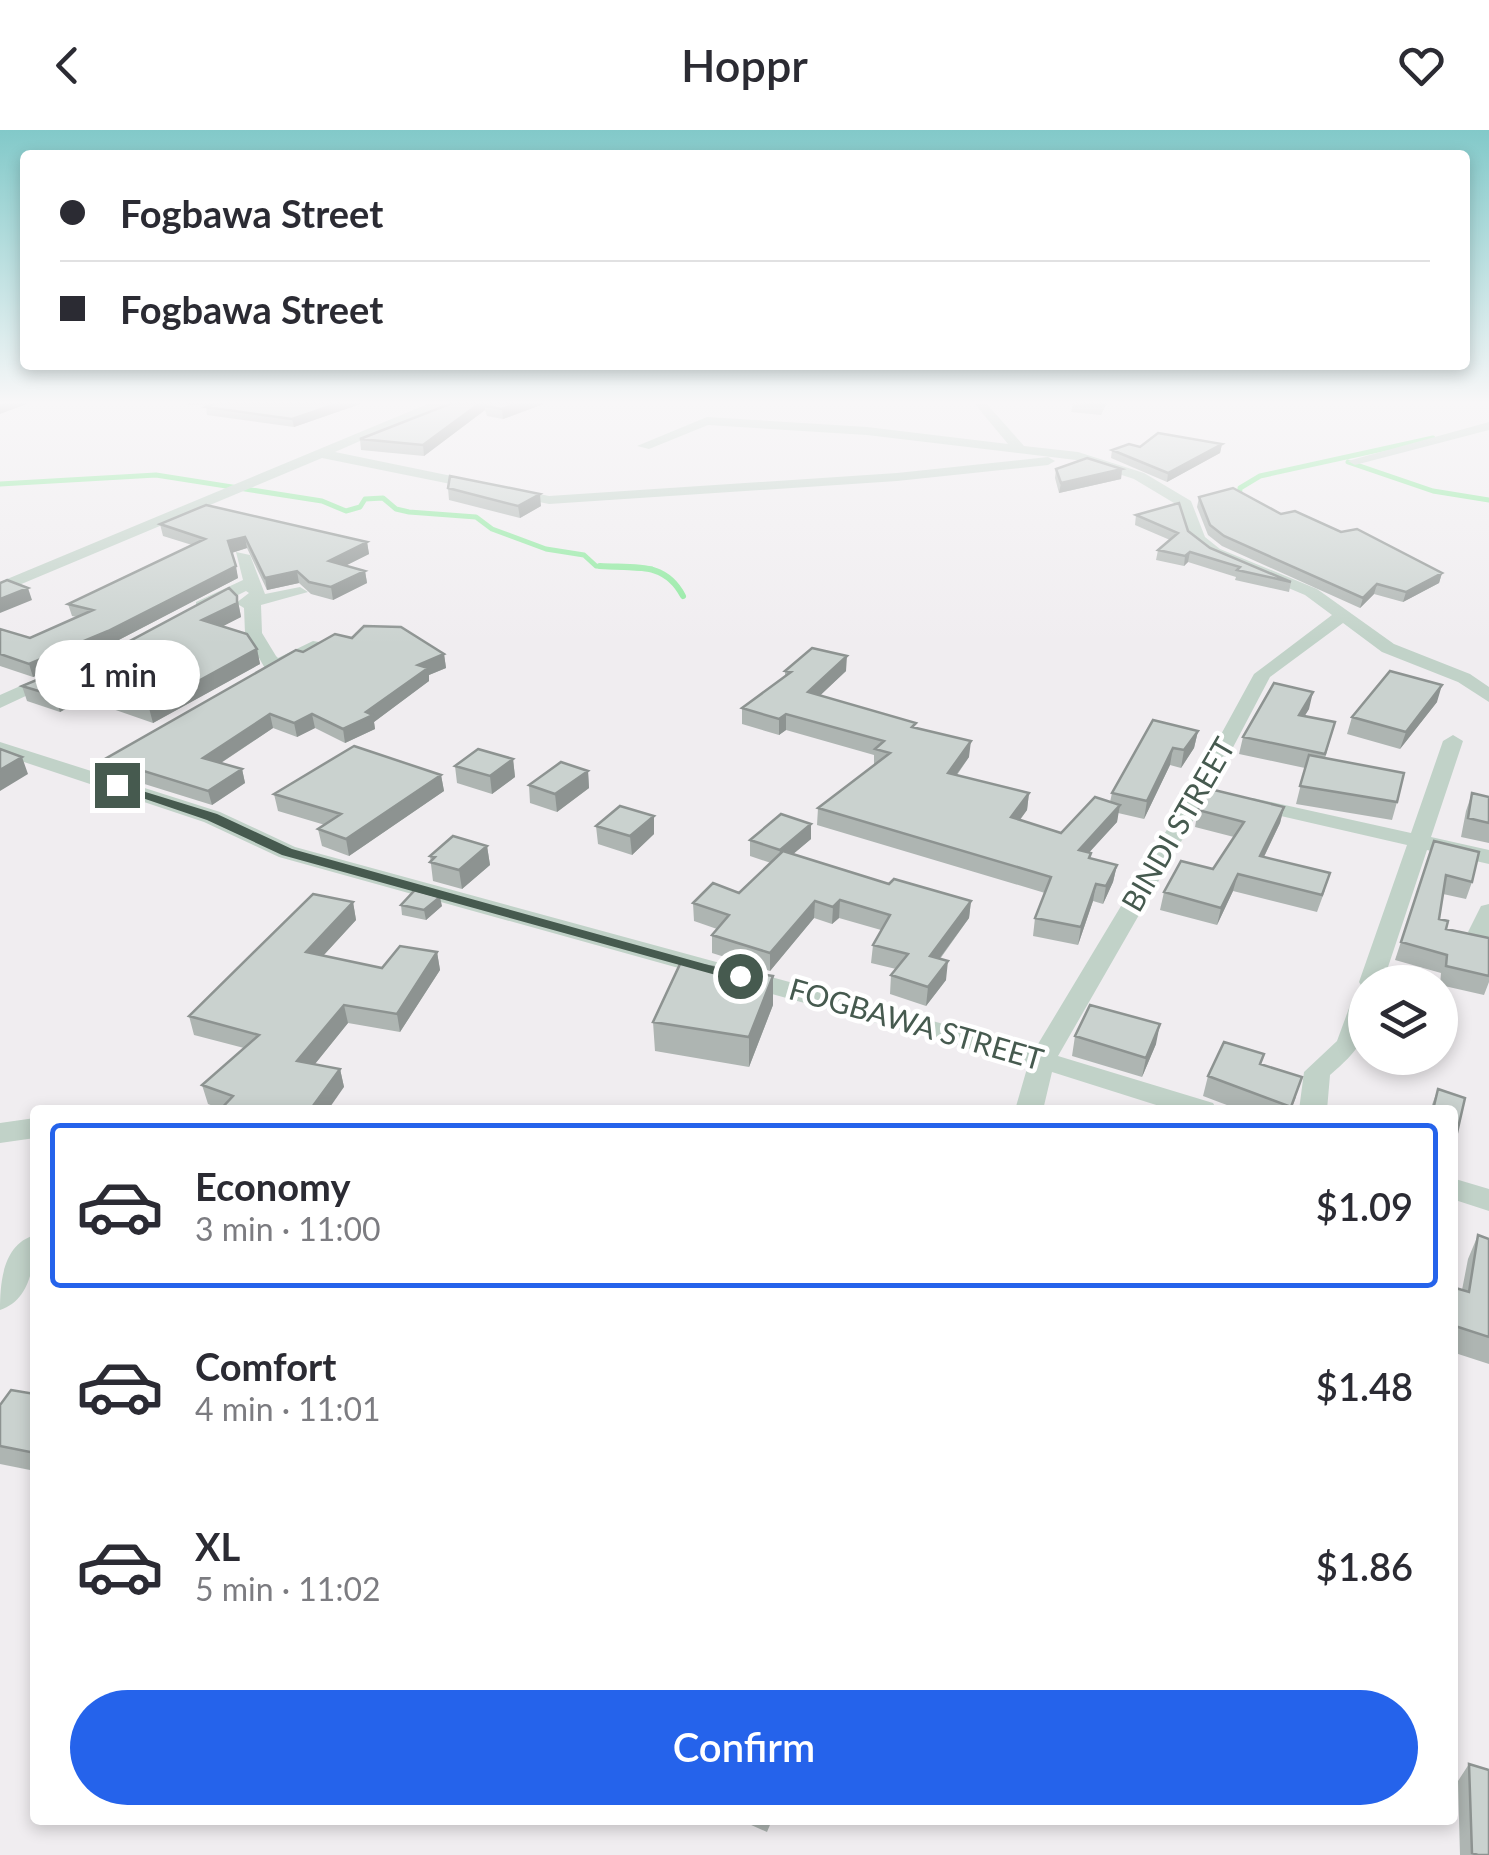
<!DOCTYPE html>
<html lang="en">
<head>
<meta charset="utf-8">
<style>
	:root { --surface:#fff; --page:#f7f7f7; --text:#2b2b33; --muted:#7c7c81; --line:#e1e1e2; --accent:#2563eb }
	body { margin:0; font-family:Lato,sans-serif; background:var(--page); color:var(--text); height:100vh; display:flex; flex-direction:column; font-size:38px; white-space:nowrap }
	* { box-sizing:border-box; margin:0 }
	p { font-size:32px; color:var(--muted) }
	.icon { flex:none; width:55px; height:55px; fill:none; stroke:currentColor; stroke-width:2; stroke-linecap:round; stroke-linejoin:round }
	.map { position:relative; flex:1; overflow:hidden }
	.details { position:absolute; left:30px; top:975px; width:1428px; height:720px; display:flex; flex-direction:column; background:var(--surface); border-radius:10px; box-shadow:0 5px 15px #0003 }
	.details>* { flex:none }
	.hud { position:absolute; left:20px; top:20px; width:1450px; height:220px; border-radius:10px; box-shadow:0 5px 15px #0003; display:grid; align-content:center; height:220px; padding:0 40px; background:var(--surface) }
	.fabs { position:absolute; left:1348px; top:835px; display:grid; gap:20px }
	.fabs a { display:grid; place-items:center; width:110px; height:110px; border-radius:50%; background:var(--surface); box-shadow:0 5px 15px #0003; font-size:50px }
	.end { position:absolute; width:45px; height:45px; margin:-22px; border:12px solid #465a4f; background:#fff; box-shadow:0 0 0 5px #fff }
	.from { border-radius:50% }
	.bubble { position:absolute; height:70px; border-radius:35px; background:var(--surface); box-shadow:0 5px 15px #0003; font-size:32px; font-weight:600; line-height:70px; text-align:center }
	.hud b { display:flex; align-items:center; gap:35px; height:95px; font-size:38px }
	.hud b+b { border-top:2px solid var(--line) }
	.hud i { width:25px; height:25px; background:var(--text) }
	ul { padding:18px 0 0; list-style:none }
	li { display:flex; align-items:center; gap:30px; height:165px; margin:0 20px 15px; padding:0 20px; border:5px solid transparent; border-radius:10px }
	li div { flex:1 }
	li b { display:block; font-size:38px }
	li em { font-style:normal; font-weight:600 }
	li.current { border-color:var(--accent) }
	li>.icon { width:90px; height:90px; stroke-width:1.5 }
	.cta { display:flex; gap:20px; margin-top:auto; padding:20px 40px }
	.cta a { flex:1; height:115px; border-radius:60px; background:var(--accent); color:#fff; font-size:40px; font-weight:600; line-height:115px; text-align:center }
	header { display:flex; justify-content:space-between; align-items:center; height:130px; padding:0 40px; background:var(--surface); font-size:45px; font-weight:600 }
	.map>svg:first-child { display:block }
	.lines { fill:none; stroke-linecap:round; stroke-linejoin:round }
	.stream-far1 { stroke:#8ae99b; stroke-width:5 }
	.stream { stroke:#8ae99b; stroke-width:6 }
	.minor { fill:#c1d2c8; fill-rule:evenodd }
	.wall { fill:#aeb5b2 }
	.shaded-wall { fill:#8d9391 }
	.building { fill:#cad2cf; stroke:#8d9391; stroke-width:2.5 }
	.route { fill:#465a4f }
	.labels { text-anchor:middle; stroke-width:9; stroke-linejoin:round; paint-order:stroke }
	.street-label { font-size:30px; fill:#465a4f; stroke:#fff }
</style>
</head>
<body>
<header><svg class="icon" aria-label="back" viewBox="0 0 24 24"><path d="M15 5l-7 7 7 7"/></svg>Hoppr<svg class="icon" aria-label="heart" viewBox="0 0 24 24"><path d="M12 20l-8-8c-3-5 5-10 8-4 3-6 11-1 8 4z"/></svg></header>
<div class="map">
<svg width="1489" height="1725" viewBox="0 0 1489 1725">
	<rect width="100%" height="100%" fill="#f0edf0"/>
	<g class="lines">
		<path class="stream-far1" d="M1348,332L1433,361L1489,370
			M0,354L156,345L322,371L346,381L360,377L365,369L383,368L396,379L409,382L476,387L492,399L546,419L584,425L596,436L652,439
			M1239,372L1240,358L1260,346L1433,308"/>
		<path class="stream" d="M600,436C634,438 665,431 683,466"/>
		<path class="minor" d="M430,273H446L335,322L549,366L897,343L1048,327L1055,331L1048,335L897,351L549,374L322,328L0,463V452Z
			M974,273H986L1024,316L1078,322L1144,343L1191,371L1205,407L1220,419L1317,459L1394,514L1470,544L1489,557V572L1458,552L1382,522L1343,493L1270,547L1209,663L1058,926L1213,973L1217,980H1172L1052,942L1043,980H1015L1028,935L279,727L204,692L0,624V612L220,682L295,717L1035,919L1189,663L1254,544L1332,485L1305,465L1210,425L1190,409L1179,376L1134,349L1076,330L867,305L708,295L649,319L637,316L707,287L867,297L1008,314Z
			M1489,292V300L1355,335L1348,331Z
			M236,422L250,425L265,464L300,457L308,462L261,475L262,503L276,526L278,528L313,511L319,512V520L279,542H267L245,503L244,478L236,473L249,463L246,461L208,480H196V472L243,450Z
			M54,541L60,542V550L0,578V565Z
			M1453,605L1463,611L1431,707L1489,720V734L1427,720L1383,852H1365L1362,857L1359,852L1407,715L1246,678L1243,674L1253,668L1411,703L1443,611Z
			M1489,774V818L1481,816L1468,802L1481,776Z
			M1365,862C1365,909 1366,914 1330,945L1327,980H1299L1304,942L1337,911L1352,870Z
			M35,988V1008L0,1013V993Z
			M1452,1048L1489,1059V1081L1452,1069Z
			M35,1105C35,1132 31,1170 0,1180C0,1152 3,1114 35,1105Z"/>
	</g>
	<path class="wall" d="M186,273H363L294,297L207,285L206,277L210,276L186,274Z
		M452,273H546L503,289L487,286L485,280L424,326L361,320L360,309Z
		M1073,273H1107L1101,285L1071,282Z
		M1222,314L1220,323L1167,352L1111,328L1112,320L1140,317Z
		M1056,339H1122L1121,349L1059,363L1055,348Z
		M448,358L541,376L520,388L449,370Z
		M1199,367L1281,384L1341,402L1442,443L1439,453L1403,472L1374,464L1360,478L1222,416L1208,405L1197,377Z
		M1136,385L1188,401L1210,418L1291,452L1289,462L1235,450L1236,447L1188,432L1184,436L1156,430L1158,420L1170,410L1135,395Z
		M160,394L367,412L369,424L345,436L365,441L367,453L333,470L311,464L299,453L267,460L247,418L232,423L238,448L111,514L33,547L0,536V499L30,508L77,487L72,486L68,474L192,415L163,406Z
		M237,466L241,487L222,496L257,519L260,534L153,593L84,569L60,582L27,571L22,556Z
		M352,508L444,524L446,538L429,545V551L374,592L375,599L345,613L315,598L297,607L273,598L221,633L242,639L245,653L212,675L109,643L105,629L303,522Z
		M785,541H846L820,565L916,598L969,627L957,645L1029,663L1027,680L1020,690L1061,703L1110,672L1112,663L1198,601L1194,618L1181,638L1170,635L1144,689L1118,683L1117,692L1089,722L1090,729L1117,735L1113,752L1103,774L1093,771L1078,815L1033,806L1035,788L1045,763L817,695L818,678L874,636V625L786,600L779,605L742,594V578L785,546Z
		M1437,572L1400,619L1347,604L1352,587Z
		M1309,579L1304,586L1335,592L1325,628L1397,672L1392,690L1296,674L1305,638L1239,624L1243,607Z
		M513,629L515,647L492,664L457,653L455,636Z
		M588,641L589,658L557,682L530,673L529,655Z
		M441,645L444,661L349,726L322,716L318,699L325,695L278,681L274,664Z
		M1472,663L1489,667V713L1461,707L1466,681Z
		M1284,677L1280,693L1264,727L1325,760L1317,782L1233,761L1217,795L1160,780L1164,762L1213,739L1234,707L1195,697L1198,680Z
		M654,686V704L632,725L598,714L596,696Z
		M811,694V709L793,724L889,754L971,771L969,788L940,829L946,850L926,876L890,864L891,845L896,839L871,833L873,815L881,800L839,788L832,794L814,788L770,841L712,823V805L717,799L694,791L693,773L739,763L771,733L750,726V710Z
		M1434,711L1472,752L1466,769L1443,764L1439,789L1446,799L1489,808V852L1484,865L1440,855L1441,843L1395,830Z
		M487,716L490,735L462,759L433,751L430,726Z
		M353,772L356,790L323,826L382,838L437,822L440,840L400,902L348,893L315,934L340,939L344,957L221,979L208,974L202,955L244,918L194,905L189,886Z
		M401,775L442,776L426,790L402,785Z
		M773,846V875L749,937L655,921L653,892Z
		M1075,906L1156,914L1142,947L1072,926Z
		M1264,924L1261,934L1296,967L1291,980H1240L1203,966L1208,946Z
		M1438,959L1465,968L1456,1007L1452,1017V980H1430Z
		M1478,1105L1489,1109V1234L1452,1222V1157L1462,1160L1468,1129Z
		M35,1264V1341L0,1334V1275Z
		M1469,1634L1489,1725H1460L1458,1651Z
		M740,1690H772L767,1702Z"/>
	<path class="shaded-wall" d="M3,273H29L0,284V274Z
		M339,273H363L294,297L292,289Z
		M480,273H484L485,280L424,326L423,315Z
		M518,273H546L503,289L502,279Z
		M1222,314L1220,323L1167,352L1168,343Z
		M1122,339L1121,349L1059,363L1061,353Z
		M540,364L541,376L520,388L518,376Z
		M245,407L247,418L231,423L228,411Z
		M367,412L369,424L331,443L329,431Z
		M1190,422L1188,432L1184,436L1185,426Z
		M236,436L238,448L111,514L33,547L29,534Z
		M297,441L299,453L267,460L265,448Z
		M365,441L367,453L333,470L331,457Z
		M1442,443L1439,453L1403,472L1406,462Z
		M1377,454L1374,464L1360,478L1363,468Z
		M28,458L32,470L0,483V469Z
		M237,466L241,487L206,505L202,490Z
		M257,519L260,534L153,593L149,578Z
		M444,524L446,538L429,545V551L374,592L375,599L345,613L343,599L366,582L418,535Z
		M847,526L846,541L807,578L808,562Z
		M79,554L84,569L60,582L55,566Z
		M1442,555L1437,572L1400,619L1406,602Z
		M1313,562L1309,579L1295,602L1299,585Z
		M270,584L273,598L207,642L203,628Z
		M312,584L315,598L297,607L294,593Z
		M786,584V600L779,605V589Z
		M1198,601L1194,618L1181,638L1184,620Z
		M971,611L969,627L946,659L948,643Z
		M1173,618L1170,635L1144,689L1147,671Z
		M22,627L28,644L0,661V640Z
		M513,629L515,647L492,664L490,646Z
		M242,639L245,653L212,675L208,661Z
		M588,641L589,658L557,682L555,664Z
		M441,645L444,661L349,726L346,709Z
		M1029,663L1027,680L1009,704L1011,687Z
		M1120,675L1117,692L1076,737L1079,720Z
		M1284,677L1280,693L1256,743L1260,726Z
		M654,686V704L632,725L630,706Z
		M811,694V709L779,736L780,720Z
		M487,716L490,735L462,759L459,740Z
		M1117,735L1113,752L1103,774L1106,756Z
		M1238,744L1233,761L1217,795L1221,778Z
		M1096,754L1093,771L1078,815L1081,797Z
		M440,767L442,776L426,790L424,780Z
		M840,770L839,788L832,794L833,777Z
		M815,771L814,788L770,841V823Z
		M971,771L969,788L928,844L930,826Z
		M353,772L356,790L310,840L306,822Z
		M437,822L440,840L400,902L397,884Z
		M948,831L946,850L926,876L928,857Z
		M773,846V875L749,937V907Z
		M344,875L348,893L302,950L297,931Z
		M1160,894L1156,914L1142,947L1146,928Z
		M340,939L344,957L328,980H310Z"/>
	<path class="building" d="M216,273H339L292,289L206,277Z
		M452,273H480L423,315L360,309Z
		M485,273H518L502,279L486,276Z
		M1076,273H1104L1103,275Z
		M1158,303L1222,314L1168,343L1112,320L1129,314L1140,317Z
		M1087,328L1122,339L1061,353L1056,339Z
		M450,346L540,364L518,376L448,358Z
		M1233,358L1281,384L1295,381L1341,402L1357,399L1442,443L1406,462L1377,454L1363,468L1224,406L1210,395L1199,367Z
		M1179,373L1188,401L1210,418L1291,452L1237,440L1240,437L1190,422L1185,426L1158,420L1178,403L1136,385Z
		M206,375L367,412L329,431L365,441L331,457L309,452L297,441L265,448L245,407L228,411L236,436L108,501L29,534L0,524V499L30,508L93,480L68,474L205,409L160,394Z
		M7,450L28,458L0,469V453Z
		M229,458L237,466V473L202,490L247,504L257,519L149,578L79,554L55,566L22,556L124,514Z
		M364,496L401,497L444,524L418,535L428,538L366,582L373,585L343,599L312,584L294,593L270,584L203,628L242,639L208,661L105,629L296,520L303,522L335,504L352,508Z
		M812,518L847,526L808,562L916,593L912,597L971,611L948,643L1029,663L1011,687L1061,703L1095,667L1120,675L1079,720L1091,723L1089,728L1117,735L1106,756L1096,754L1081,797L1035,788L1051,747L818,678L890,623L875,619L884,611L786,584L779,589L742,578L791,542L785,541Z
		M1390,541L1442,555L1406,602L1352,587Z
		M1274,553L1313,562L1299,585L1335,592L1325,624L1243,607Z
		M1153,590L1198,601L1184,620L1173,618L1147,671L1112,663Z
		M354,616L441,645L346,709L318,699L341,684L274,664Z
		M0,619L22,627L0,640Z
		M478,619L513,629L490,646L455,636Z
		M1309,625L1404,643L1397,672L1300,656Z
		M561,632L588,641L555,664L529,655Z
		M1210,659L1284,677L1260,726L1330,743L1322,765L1238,744L1221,778L1164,762L1181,731L1213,739L1244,692L1198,680Z
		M1472,663L1489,667V693L1468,688Z
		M620,676L654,686L630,706L596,696Z
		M781,684L811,694L780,720L750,710Z
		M453,706L487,716L459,740L430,732L435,727L430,726Z
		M1434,711L1479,722L1472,752L1446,745L1439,789L1448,791L1446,799L1489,808V846L1446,836L1447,825L1401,812Z
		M783,721L889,754L894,749L971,771L930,826L948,831L928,857L891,845L908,824L873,815L890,785L840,770L833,777L815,771L770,823L712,805L729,785L693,773L713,753L739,763Z
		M415,760L440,767L424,780L401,775Z
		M313,764L353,772L306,822L382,838L400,816L437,822L397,884L344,875L297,931L340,939L310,980H220L233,966L202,955L259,905L189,886Z
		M681,832L773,846L749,907L653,892Z
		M1090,875L1160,894L1146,928L1075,906Z
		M1224,912L1264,924L1260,934L1302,947L1291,977L1208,946Z
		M1438,959L1465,968L1456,1007L1452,1006V980H1433Z
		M1478,1105L1489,1109V1207L1452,1195V1157L1469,1162Z
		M11,1260L35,1264V1323L0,1316V1275Z
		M1469,1634L1489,1640V1725H1478L1472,1723Z"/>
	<linearGradient id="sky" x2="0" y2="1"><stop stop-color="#82c9c9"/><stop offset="0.53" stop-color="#f8f7f8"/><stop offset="1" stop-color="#f8f7f8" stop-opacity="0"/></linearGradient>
	<rect width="1489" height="514" fill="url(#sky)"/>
	<path class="route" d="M113,652L217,684L292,719L748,846L734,850L282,725L207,690L113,658Z"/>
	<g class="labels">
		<g class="street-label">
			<text transform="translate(1179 695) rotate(-60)" y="10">BINDI STREET</text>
			<text transform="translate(916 895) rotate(16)" y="10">FOGBAWA STREET</text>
		</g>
	</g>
</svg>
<div class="fabs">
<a><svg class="icon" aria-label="layers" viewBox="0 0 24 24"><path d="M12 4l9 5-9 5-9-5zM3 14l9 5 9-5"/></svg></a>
</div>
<i class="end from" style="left:740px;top:846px"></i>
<i class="end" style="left:117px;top:655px"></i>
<div class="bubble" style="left:35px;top:510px;width:165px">1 min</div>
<div class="hud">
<b><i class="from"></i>Fogbawa Street</b>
<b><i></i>Fogbawa Street</b>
</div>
<section class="details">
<ul>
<li class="current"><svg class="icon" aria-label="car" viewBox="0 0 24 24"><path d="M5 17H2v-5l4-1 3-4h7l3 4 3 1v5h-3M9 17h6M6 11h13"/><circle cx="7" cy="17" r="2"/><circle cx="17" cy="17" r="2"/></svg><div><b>Economy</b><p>3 min · 11:00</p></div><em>$1.09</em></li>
<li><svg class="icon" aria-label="car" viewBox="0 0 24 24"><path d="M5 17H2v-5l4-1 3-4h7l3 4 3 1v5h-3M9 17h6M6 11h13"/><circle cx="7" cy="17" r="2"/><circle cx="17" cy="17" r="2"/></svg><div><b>Comfort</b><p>4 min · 11:01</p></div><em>$1.48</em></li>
<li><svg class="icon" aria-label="car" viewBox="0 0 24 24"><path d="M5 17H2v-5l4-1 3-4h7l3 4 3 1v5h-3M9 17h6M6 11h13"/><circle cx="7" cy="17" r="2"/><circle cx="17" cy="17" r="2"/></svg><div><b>XL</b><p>5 min · 11:02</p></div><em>$1.86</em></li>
</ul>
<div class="cta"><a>Confirm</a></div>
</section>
</div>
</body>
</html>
